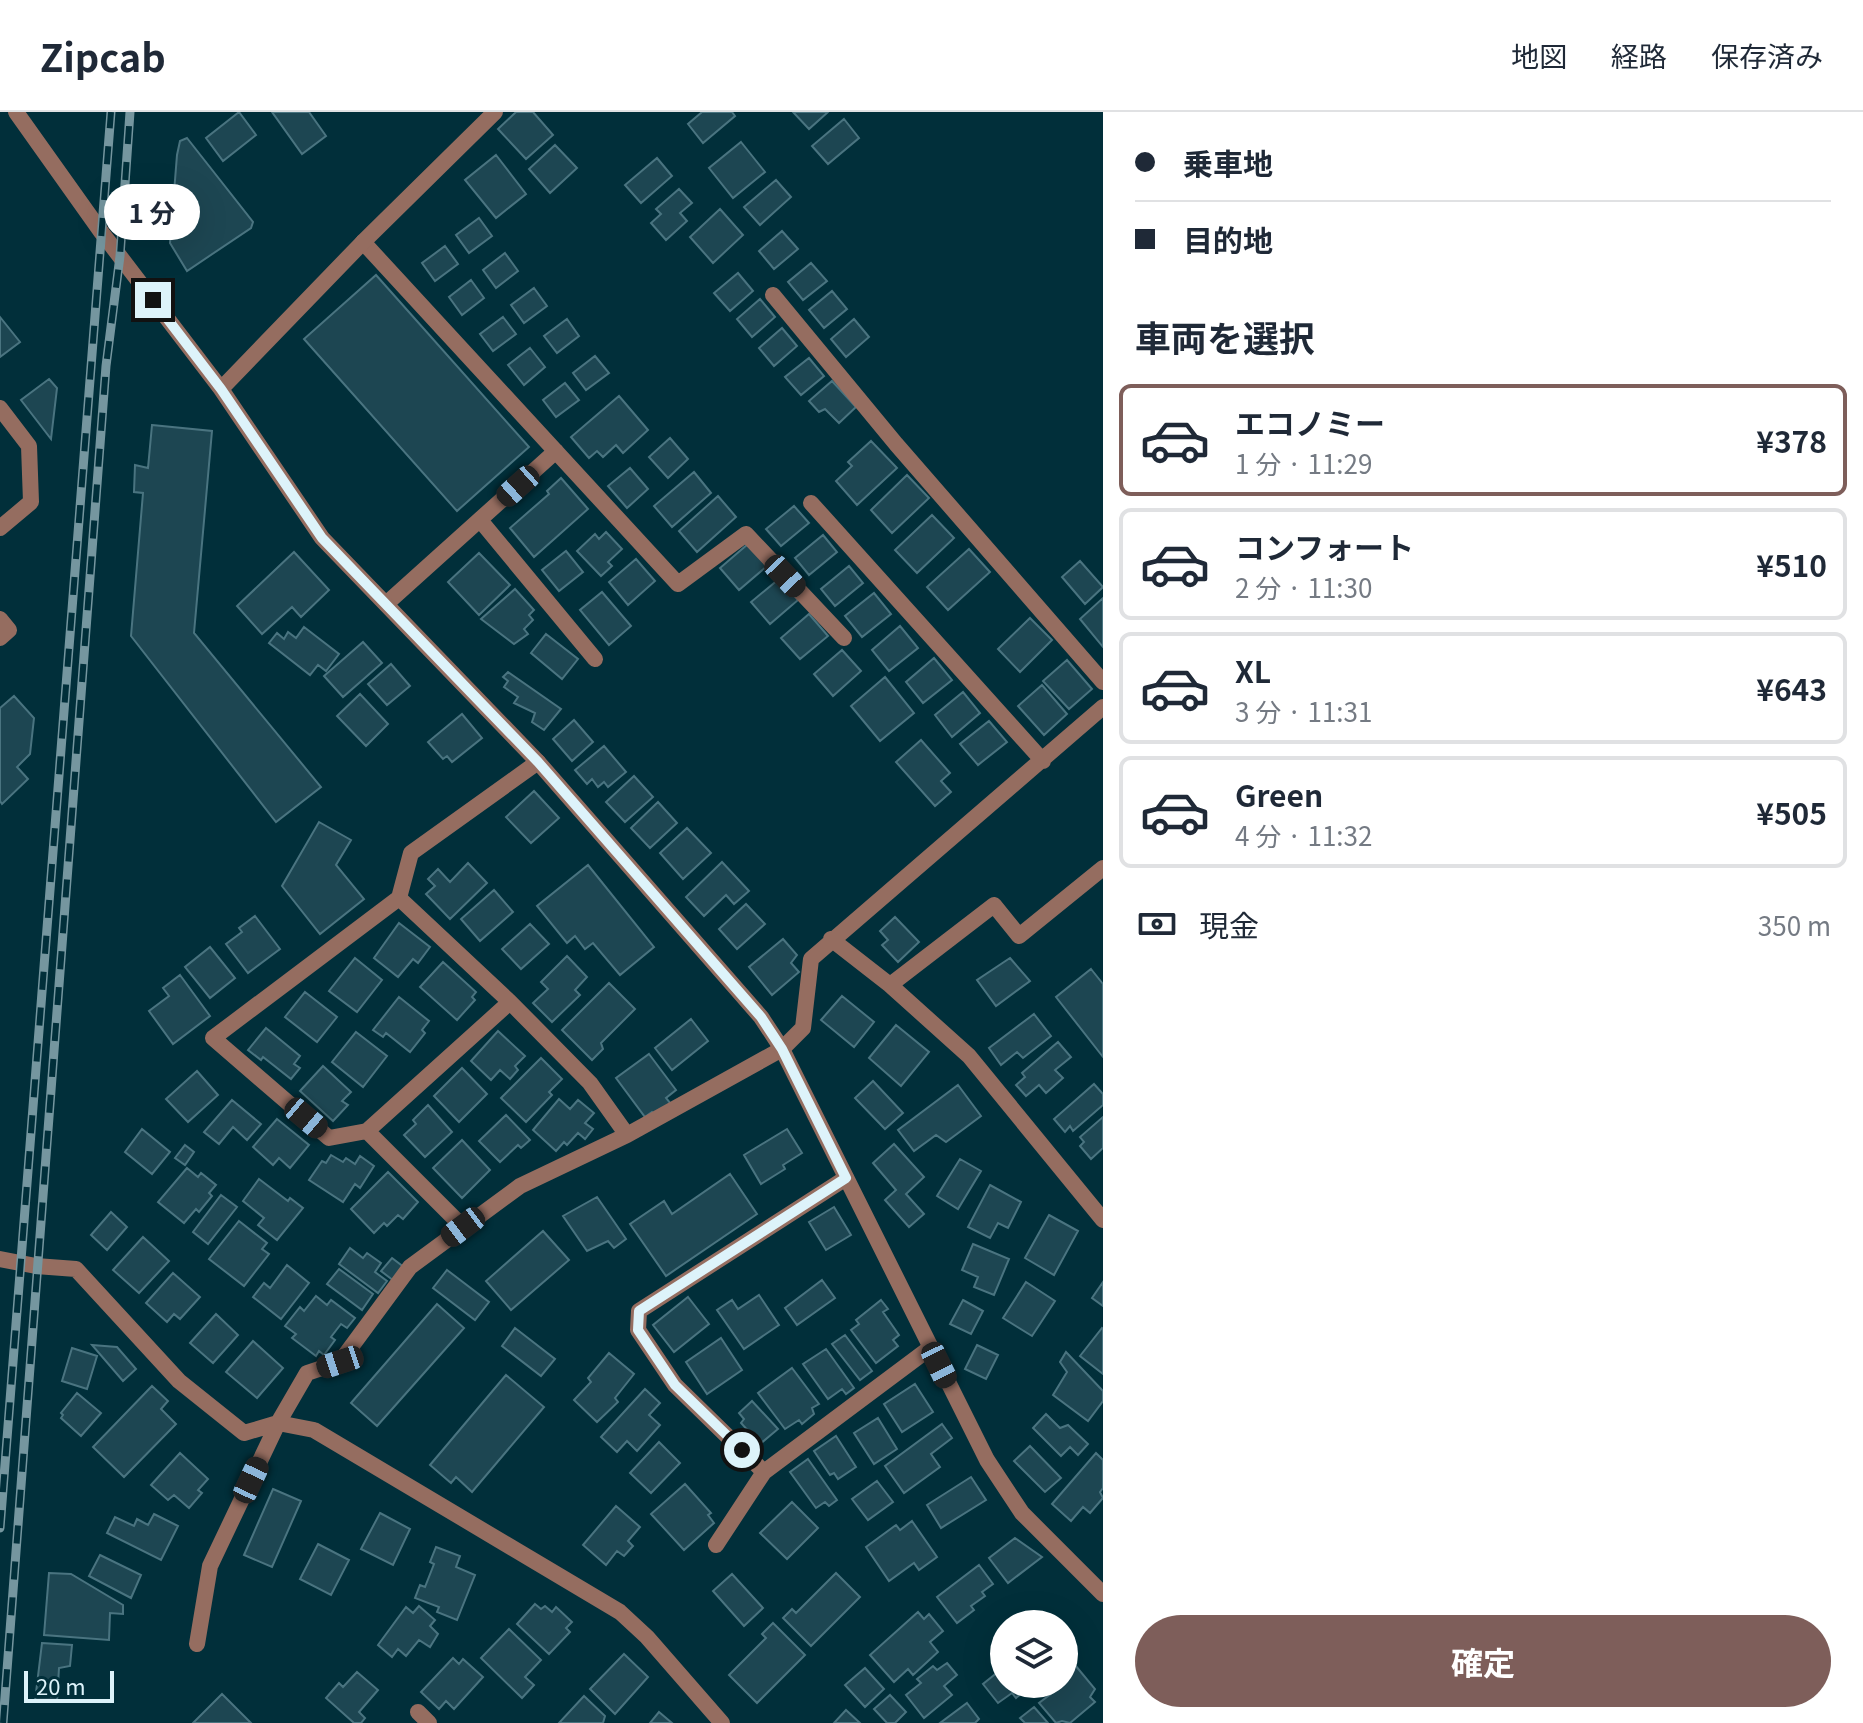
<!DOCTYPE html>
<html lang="ja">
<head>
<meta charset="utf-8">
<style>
	:root { --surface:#fff; --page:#f2f2f3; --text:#1f2937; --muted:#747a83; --line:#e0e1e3; --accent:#7e5e5a }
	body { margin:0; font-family:Georgia,"Noto Sans JP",serif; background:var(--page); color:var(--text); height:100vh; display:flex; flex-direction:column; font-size:30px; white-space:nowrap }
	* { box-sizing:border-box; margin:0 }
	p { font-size:26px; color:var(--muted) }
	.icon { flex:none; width:44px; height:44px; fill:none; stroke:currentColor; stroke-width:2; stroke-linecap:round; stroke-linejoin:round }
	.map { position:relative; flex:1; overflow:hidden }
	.panel { display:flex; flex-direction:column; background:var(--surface); width:760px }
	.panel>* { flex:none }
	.banner { display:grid; align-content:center; height:176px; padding:0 32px; background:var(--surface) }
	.buttons { position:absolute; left:990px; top:1498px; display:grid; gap:16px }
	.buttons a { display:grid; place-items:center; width:88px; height:88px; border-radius:50%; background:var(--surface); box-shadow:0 8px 32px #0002; font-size:40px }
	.scale { position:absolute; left:24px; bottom:20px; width:90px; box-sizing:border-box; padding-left:8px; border:4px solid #ddf3fa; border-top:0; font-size:22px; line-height:28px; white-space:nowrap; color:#ddf3fa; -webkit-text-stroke:6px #012f3a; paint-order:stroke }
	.end { position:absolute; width:36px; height:36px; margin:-18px; border:10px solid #ddf3fa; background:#111; box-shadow:0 0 0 4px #111 }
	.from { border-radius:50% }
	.bubble { position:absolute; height:56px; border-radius:28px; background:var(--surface); box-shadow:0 8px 32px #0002; font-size:26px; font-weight:700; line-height:56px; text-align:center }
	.car { position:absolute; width:24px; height:48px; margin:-24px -12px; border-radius:10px; box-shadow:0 0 6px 2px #0007; background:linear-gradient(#222 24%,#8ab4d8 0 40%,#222 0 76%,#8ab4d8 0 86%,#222 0) }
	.banner b { display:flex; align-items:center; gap:28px; height:76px; font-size:30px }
	.banner b+b { border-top:2px solid var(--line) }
	.banner i { width:20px; height:20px; background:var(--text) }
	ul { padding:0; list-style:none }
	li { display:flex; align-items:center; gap:24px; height:112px; margin:0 16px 12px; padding:0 16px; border:4px solid var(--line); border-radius:12px }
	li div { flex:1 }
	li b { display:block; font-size:30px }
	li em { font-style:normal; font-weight:700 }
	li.selected { border-color:var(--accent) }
	li>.icon { width:72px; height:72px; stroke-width:1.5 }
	h2 { padding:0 32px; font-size:36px; line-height:96px }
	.pay { display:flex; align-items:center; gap:20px; height:88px; padding:0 32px; font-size:30px }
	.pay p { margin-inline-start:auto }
	.button { display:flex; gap:16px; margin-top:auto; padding:16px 32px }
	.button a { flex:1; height:92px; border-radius:48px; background:var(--accent); color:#fff; font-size:32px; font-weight:700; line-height:92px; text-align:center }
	header { display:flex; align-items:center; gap:48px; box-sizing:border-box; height:112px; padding:0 40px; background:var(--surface); border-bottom:2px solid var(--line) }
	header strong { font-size:38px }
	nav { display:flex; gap:44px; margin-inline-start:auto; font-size:28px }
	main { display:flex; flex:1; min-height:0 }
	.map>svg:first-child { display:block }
	.building { fill:#1d4652; stroke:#4a7480; stroke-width:2 }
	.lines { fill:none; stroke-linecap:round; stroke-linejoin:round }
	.minor { stroke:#956d60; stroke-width:16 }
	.tertiary { stroke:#956d60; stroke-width:16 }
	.rail-casing { stroke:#75969f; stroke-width:9 }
	.rail { stroke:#012f3a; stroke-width:6; stroke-dasharray:18; stroke-linecap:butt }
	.route { stroke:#ddf3fa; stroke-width:10 }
</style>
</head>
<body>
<header>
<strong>Zipcab</strong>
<nav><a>地図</a><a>経路</a><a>保存済み</a></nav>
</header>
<main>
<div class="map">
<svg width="1103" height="1611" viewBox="0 0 1103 1611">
	<rect width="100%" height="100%" fill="#012f3a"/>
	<path class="building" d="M239,0L256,23L223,49L206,26Z
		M272,0H309L326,24L302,42Z
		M516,0H533L553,23L526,47L498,17Z
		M702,0H732L735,4L703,31L688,12Z
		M793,0H828L809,17Z
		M844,7L859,26L828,52L812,34Z
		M187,26L253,110L251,116L187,159L170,131L177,43L180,29Z
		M741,30L765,60L733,86L709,56Z
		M555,33L577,56L550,81L529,57Z
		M496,43L526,82L496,106L465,68Z
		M657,46L672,64L641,91L625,73Z
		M776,68L791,85L760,113L744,95Z
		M679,77L692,91L680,101L687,109L666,128L651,111L661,102L656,97Z
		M720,97L743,123L713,151L690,125Z
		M479,106L492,124L469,141L456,123Z
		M782,119L798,137L774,157L759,139Z
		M445,134L458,152L435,169L422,151Z
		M505,141L518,159L496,176L483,158Z
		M811,151L827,169L803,188L788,170Z
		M738,161L753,179L730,199L714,181Z
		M376,163L529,335L457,399L304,227Z
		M471,168L484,186L462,203L449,185Z
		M534,176L547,194L524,211L511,193Z
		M832,179L847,197L824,216L809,198Z
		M760,187L775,205L752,225L737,207Z
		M0,205L20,230L0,245Z
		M503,205L516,222L493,239L480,222Z
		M567,207L579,224L557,241L544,224Z
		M854,207L869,225L846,245L831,227Z
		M782,216L797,234L774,254L759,236Z
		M530,236L545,255L524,273L508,253Z
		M595,244L609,261L586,278L573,261Z
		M809,246L824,264L801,283L785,265Z
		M49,267L57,276L51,327L21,288Z
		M832,269L856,295L839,311L825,297L819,300L809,289Z
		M565,271L579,288L556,305L543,288Z
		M619,284L648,318L623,341L616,333L603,345L597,339L589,346L571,325Z
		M152,313L212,319L194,521L321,675L276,710L131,524L143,381L134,380L135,353L148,356Z
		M670,326L688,347L668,366L649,345Z
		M871,329L897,356L857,393L836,369L852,354L848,350Z
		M630,356L648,377L627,396L608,374Z
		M694,360L711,381L672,415L654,394Z
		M907,363L929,386L892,421L871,398Z
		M561,366L588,397L534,445L510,416L549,382L547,379Z
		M718,384L736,405L697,440L679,419Z
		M794,394L809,411L781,434L766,417Z
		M932,403L954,426L917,461L895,438Z
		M606,420L622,437L608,450L612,454L601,464L577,439L595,422L599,427Z
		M823,423L837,440L809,463L795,446Z
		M748,432L767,454L739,478L720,456Z
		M969,437L990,460L948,498L927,475Z
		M566,439L583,460L559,479L542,458Z
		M294,440L329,478L301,505L292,495L262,522L237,494Z
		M479,441L510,473L479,503L448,470Z
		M636,447L655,469L628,493L609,470Z
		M1080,449L1103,475L1085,492L1062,465Z
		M849,454L863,471L835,494L821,477Z
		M779,467L798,488L770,512L751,490Z
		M515,477L534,498L529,503L533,508L524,517L528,522L514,532L481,507Z
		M602,480L631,514L609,533L580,498Z
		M874,481L891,502L862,525L845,504Z
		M1103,486V535L1080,507Z
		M809,502L828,524L800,547L781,526Z
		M1030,506L1052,528L1020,560L998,537Z
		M900,514L918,536L889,559L872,538Z
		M304,515L339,542L326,559L318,553L310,563L269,531L277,521L284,527L288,520L296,526Z
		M546,522L578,547L562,567L531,541Z
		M363,530L382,551L343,585L324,564Z
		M842,538L861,559L833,584L814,562Z
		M934,546L952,568L923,591L906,570Z
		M1067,548L1092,577L1069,597L1043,569Z
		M391,552L410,574L387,593L368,572Z
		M508,560L561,597L544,618L532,610L535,601L514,591L518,585L504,575L508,569L503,565Z
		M885,565L914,601L880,629L851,594Z
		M1042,573L1067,602L1044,623L1018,594Z
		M963,580L980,601L952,625L935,603Z
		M360,582L388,612L366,634L337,604Z
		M14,584L34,606L30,642L17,655L28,667L2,692L0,689V596Z
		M462,602L482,626L452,650L447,644L443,647L428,630Z
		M574,608L593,630L572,649L553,627Z
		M989,609L1007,630L978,653L960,632Z
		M921,628L950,661L941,669L951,680L935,694L896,650Z
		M604,634L626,660L608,675L604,670L598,675L592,667L587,672L575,658Z
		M634,664L653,685L625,710L606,690Z
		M534,679L559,706L531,731L506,705Z
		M658,690L677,711L650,736L631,716Z
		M319,710L351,728L336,753L364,787L320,822L282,774Z
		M687,716L711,741L683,767L660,741Z
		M722,750L749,779L734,792L726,783L704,804L686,785Z
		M468,751L487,771L450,807L426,782L435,774L428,767L438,757L450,770Z
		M588,753L654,835L620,863L593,831L585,837L575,824L567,831L537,794Z
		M494,778L513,800L480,829L461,807Z
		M746,792L765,812L737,837L719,817Z
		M255,804L280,837L248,861L226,832L242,820L239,816Z
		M895,805L919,830L898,850L882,833L888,828L880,819Z
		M399,811L430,835L418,851L413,847L398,865L374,846Z
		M530,812L549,832L521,857L502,837Z
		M783,827L797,843L791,851L799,860L772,883L749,855Z
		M210,835L235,866L210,886L185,855Z
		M567,844L587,865L575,878L580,883L552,910L533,891L548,877L541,870Z
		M355,846L382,868L357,900L329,879Z
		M1010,846L1030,869L996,894L977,868Z
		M443,850L476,880L472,885L475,888L457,908L420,875Z
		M1091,857L1103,872V945L1056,885Z
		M180,863L210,904L173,932L149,899L169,884L163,876Z
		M609,871L635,897L601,931L603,937L592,948L562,918Z
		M305,880L337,905L317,930L285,905Z
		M842,884L874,910L854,935L821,908Z
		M399,885L429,909L422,918L425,921L410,940L386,921L383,925L373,918Z
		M1034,902L1051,924L1023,946L1017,940L1001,953L989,936Z
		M691,907L708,929L672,958L655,936Z
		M896,913L929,940L901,974L869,946Z
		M266,916L300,944L294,952L300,956L291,967L263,945L261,948L248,938Z
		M498,919L525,944L515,954L518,958L510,967L500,958L491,968L471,949Z
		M356,920L387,944L363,975L332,950Z
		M1058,930L1071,945L1055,958L1063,966L1046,981L1039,973L1026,984L1016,973L1025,965L1022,961Z
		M649,942L676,978L666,986L671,992L656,1003L652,1000L645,1005L616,966Z
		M541,946L562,967L549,980L552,983L526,1010L501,986Z
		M323,954L351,980L342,989L348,993L333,1009L300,979Z
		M462,956L487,982L459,1010L434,984Z
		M197,959L218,983L188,1010L166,987Z
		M873,969L903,1001L885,1017L855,986Z
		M1094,972L1103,982V993L1073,1019L1070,1014L1065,1020L1054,1007Z
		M958,973L981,1004L946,1030L936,1023L914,1039L898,1018Z
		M559,987L570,997L578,988L594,1001L585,1011L593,1017L585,1027L578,1021L567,1033L564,1030L556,1039L533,1018Z
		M232,988L261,1012L247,1028L233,1015L219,1032L204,1020Z
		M428,993L452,1020L425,1045L404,1023L416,1012L413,1008Z
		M506,1003L530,1028L521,1036L518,1033L500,1050L479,1029Z
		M1103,1005V1036L1091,1047L1080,1034L1084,1030L1080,1025Z
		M277,1007L309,1033L290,1056L279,1046L273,1053L253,1035Z
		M142,1017L170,1040L152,1062L125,1040Z
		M787,1017L802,1041L783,1053L785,1057L761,1072L744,1043Z
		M462,1028L490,1058L462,1086L433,1056Z
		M894,1032L924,1065L906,1082L924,1102L909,1115L885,1088L896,1078L873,1051Z
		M185,1033L194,1040L185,1053L175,1046Z
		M331,1043L343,1050L346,1046L355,1052L360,1044L374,1054L360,1076L355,1072L343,1090L309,1068L322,1049L326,1051Z
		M960,1047L981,1059L958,1097L937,1084Z
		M187,1056L198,1065L201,1061L216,1073L209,1081L212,1084L199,1100L196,1097L184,1111L158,1090Z
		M388,1060L418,1090L403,1107L398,1103L387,1114L384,1111L374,1121L351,1097Z
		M730,1062L757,1102L666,1164L630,1112L664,1089L672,1102Z
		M259,1067L288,1089L290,1086L303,1096L277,1128L258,1113L264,1106L243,1089Z
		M990,1073L1021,1090L1008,1116L998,1111L990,1126L968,1115Z
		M221,1083L237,1095L208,1132L193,1120Z
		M597,1085L626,1127L614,1136L608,1129L587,1139L563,1104Z
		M834,1095L851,1123L826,1138L809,1110Z
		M111,1100L127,1115L107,1138L91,1123Z
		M1049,1103L1078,1119L1054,1163L1025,1146Z
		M239,1109L267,1131L262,1137L269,1142L244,1174L209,1147Z
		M543,1119L569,1148L511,1198L486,1169Z
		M143,1125L169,1149L139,1181L113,1158Z
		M973,1132L1009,1147L994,1183L974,1175L978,1165L962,1158Z
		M350,1136L363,1146L367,1141L381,1151L375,1160L387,1169L378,1181L339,1152Z
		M392,1146L405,1156L394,1169L381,1159Z
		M287,1153L309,1171L281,1207L253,1185L264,1171L270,1176Z
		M339,1157L373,1182L362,1198L327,1172Z
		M447,1158L489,1190L475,1208L433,1176Z
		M173,1161L200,1185L180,1207L174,1202L167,1210L146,1191Z
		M822,1168L835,1186L797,1213L785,1196Z
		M1026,1170L1055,1189L1032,1224L1003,1206Z
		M1103,1170V1194L1092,1186Z
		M759,1183L779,1213L744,1237L717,1198L732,1188L738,1197Z
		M316,1184L327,1193L331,1188L355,1206L347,1216L341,1212L331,1225L335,1228L324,1243L319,1239L316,1244L292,1226L296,1222L285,1214L300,1195L304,1199Z
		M688,1185L709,1212L674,1240L653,1213Z
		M881,1188L888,1197L883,1200L899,1223L893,1228L898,1234L876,1251L851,1218L859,1212L856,1208Z
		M963,1188L983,1199L971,1222L950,1212Z
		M437,1192L464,1216L377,1314L351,1291Z
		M216,1202L238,1223L213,1251L190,1231Z
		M515,1216L555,1247L541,1264L502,1234Z
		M1102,1216L1103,1217V1262L1080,1244Z
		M845,1223L872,1259L860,1268L832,1232Z
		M721,1226L742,1258L707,1282L686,1250Z
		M253,1229L283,1256L257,1286L226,1260Z
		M92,1233L117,1235L136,1257L123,1269Z
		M977,1233L998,1243L986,1267L965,1257Z
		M72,1236L97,1244L87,1277L62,1269Z
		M826,1237L854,1276L846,1282L842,1277L828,1287L803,1252Z
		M1066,1240L1103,1279V1289L1088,1309L1053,1283L1067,1260L1060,1250Z
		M609,1241L634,1262L615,1286L618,1290L597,1310L574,1288L591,1270L588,1266Z
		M792,1256L819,1292L812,1296L814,1302L802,1312L799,1308L785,1317L758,1281Z
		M506,1263L544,1295L472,1380L456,1365L451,1371L430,1353Z
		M915,1272L933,1300L902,1320L884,1292Z
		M152,1274L168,1289L161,1297L176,1312L124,1365L93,1335Z
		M645,1277L660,1291L649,1303L660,1313L637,1339L627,1329L617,1340L601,1325Z
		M77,1281L101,1301L81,1324L61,1306L63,1303L61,1301Z
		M752,1289L778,1317L760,1332L741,1311L744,1307L739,1301Z
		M1046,1302L1060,1316L1068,1313L1088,1332L1078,1343L1070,1335L1061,1344L1033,1316Z
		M878,1306L897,1337L874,1352L854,1321Z
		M942,1312L952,1326L931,1342L940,1355L904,1381L885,1354Z
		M836,1324L856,1355L838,1367L834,1361L830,1363L814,1339Z
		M659,1330L680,1351L651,1381L630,1361Z
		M1030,1334L1061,1366L1045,1380L1014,1349Z
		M180,1341L208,1367L198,1378L202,1381L189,1396L174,1383L168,1388L151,1373Z
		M1096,1341L1103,1348V1376L1100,1380L1103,1386L1090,1401L1083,1395L1071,1409L1052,1392Z
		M808,1347L837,1388L829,1394L825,1390L816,1396L790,1360Z
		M971,1365L986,1388L941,1416L927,1393Z
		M877,1369L893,1390L868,1408L852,1387Z
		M685,1372L711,1401L708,1403L714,1411L684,1438L651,1402Z
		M273,1377L301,1389L272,1455L244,1443Z
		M792,1390L818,1416L787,1447L760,1421Z
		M616,1394L640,1415L628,1429L633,1434L624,1444L617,1439L606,1453L583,1433Z
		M380,1401L410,1417L393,1453L361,1437Z
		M154,1402L178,1414L161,1448L107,1421L115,1405L134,1414L137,1407L148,1413Z
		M912,1409L937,1445L919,1458L914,1451L889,1469L866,1435L896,1413L900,1418Z
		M1015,1426L1042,1445L1008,1471L989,1446Z
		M318,1432L349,1448L331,1483L300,1467Z
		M436,1435L460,1444L456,1455L475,1463L457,1508L437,1500L439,1495L415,1486L420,1473L425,1475L434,1452L430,1450Z
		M100,1443L141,1463L131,1486L89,1464Z
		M979,1453L993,1472L982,1480L985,1484L971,1494L974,1498L957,1511L937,1485Z
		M49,1461L71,1462L123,1493V1502L110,1501L109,1528L44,1523Z
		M836,1461L860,1485L811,1534L783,1506L792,1497L796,1501Z
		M732,1462L763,1496L744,1514L713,1479Z
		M535,1492L541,1497L545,1494L552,1500L556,1495L572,1510L566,1516L570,1520L549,1542L517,1512Z
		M419,1494L435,1508L430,1514L438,1522L430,1535L419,1528L406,1544L398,1537L392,1545L378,1533L406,1495L413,1501Z
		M918,1500L924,1507L929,1502L943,1519L930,1530L938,1540L913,1563L908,1557L894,1570L870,1543Z
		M773,1511L805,1543L757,1591L729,1563L766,1526L762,1522Z
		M509,1517L541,1548L525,1565L534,1573L522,1586L481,1546Z
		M1064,1520L1074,1532L1068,1537L1071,1541L1064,1547Z
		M42,1531L72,1533L70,1554L59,1556L57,1590L35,1589Z
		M624,1542L648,1565L615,1602L590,1577Z
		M453,1546L459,1552L463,1547L483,1565L454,1597L446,1589L439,1597L421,1580Z
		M947,1551L957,1563L944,1574L952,1583L924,1606L906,1583L921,1571L917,1567L933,1554L937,1558Z
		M1075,1553L1095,1577L1090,1585L1095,1590L1070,1611L1062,1609L1056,1611L1039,1591L1064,1572L1067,1567L1064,1562Z
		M1004,1555V1572H1033L1016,1586L1012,1581L998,1591L983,1572Z
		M865,1556L884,1577L865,1595L845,1573Z
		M357,1560L378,1578L359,1600L365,1606L361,1611H354L326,1586L339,1571L343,1575Z
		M222,1582L251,1611H193Z
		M890,1583L906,1600L895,1611H887L874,1597Z
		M584,1584L605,1604L603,1611H559Z
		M967,1591L979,1607L975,1611H940Z
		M1034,1595L1048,1611H1025L1020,1606Z
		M846,1598L860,1611H834Z
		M659,1600L672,1611H650Z"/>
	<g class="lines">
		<path class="minor" d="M363,130L678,472L746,422L844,526
			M773,183L896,332L1103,570
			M0,296L29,334L31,390L0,416
			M811,391L1043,649
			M480,408L595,547
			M386,492L556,339
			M0,507L9,518L0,526
			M399,786L411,741L538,650
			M831,827L890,873L969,944L1103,1108
			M890,873L994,793L1019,824L1103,756
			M367,1019L510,890
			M846,1066L639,1199L638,1218L675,1273L764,1360L930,1236
			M463,1115L367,1019L329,1026L213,926L399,786L510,890L590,971L627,1023
			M0,1147L36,1154L76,1157L179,1269L244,1321L278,1311L314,1318L620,1500L647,1525L722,1611
			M716,1433L764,1360
			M197,1532L210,1454L278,1311L307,1261L340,1250L410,1155L520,1074L627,1023L782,937L803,916L811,847L1103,595
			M418,1600L429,1611"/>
		<path class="tertiary" d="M16,0L102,121L221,277L322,426L538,650L761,905L782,937L987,1348L1022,1401L1103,1482
			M221,277L363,130L495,0"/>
		<g class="rail-casing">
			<path id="rail" d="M0,1416L111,0
				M3,1611L106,254L120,144L130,0"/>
		</g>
		<use href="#rail" class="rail"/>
	</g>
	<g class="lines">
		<path class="route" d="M153,188L221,277L322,426L538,650L761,905L782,937L846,1066L639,1199L638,1218L675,1273L742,1338"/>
	</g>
</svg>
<div class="buttons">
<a><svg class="icon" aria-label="layers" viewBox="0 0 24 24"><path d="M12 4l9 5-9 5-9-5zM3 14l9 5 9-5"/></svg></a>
</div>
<div class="scale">20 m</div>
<i class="end from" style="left:742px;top:1338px"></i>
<i class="end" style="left:153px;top:188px"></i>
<div class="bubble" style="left:104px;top:72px;width:96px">1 分</div>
<i class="car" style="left:518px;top:374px;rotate:228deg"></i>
<i class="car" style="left:785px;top:464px;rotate:137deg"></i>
<i class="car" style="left:306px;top:1006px;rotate:130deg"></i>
<i class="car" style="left:463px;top:1115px;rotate:233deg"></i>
<i class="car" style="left:340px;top:1250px;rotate:252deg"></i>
<i class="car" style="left:939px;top:1253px;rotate:154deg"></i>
<i class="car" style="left:251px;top:1368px;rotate:25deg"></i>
</div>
<section class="panel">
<div class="banner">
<b><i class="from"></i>乗車地</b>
<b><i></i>目的地</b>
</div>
<h2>車両を選択</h2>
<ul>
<li class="selected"><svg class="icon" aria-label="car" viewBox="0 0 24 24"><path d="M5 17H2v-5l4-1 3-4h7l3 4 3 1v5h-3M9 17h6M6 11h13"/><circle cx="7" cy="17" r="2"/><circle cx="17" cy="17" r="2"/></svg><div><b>エコノミー</b><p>1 分 · 11:29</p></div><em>¥378</em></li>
<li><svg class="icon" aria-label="car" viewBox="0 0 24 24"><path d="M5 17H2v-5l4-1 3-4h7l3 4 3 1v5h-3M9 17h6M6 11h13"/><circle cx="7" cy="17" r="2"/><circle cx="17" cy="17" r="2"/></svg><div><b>コンフォート</b><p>2 分 · 11:30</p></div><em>¥510</em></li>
<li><svg class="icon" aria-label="car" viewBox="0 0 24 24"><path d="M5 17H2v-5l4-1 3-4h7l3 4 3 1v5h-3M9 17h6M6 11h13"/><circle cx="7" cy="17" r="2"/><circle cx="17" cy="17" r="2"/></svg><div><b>XL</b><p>3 分 · 11:31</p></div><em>¥643</em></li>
<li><svg class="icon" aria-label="car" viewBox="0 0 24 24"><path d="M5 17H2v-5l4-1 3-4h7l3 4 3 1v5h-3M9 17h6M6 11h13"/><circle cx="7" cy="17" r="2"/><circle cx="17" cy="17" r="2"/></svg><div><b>Green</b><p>4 分 · 11:32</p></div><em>¥505</em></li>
</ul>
<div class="pay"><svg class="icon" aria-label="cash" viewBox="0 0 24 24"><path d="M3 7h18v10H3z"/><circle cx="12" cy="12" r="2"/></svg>現金<p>350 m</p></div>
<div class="button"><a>確定</a></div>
</section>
</main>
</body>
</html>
